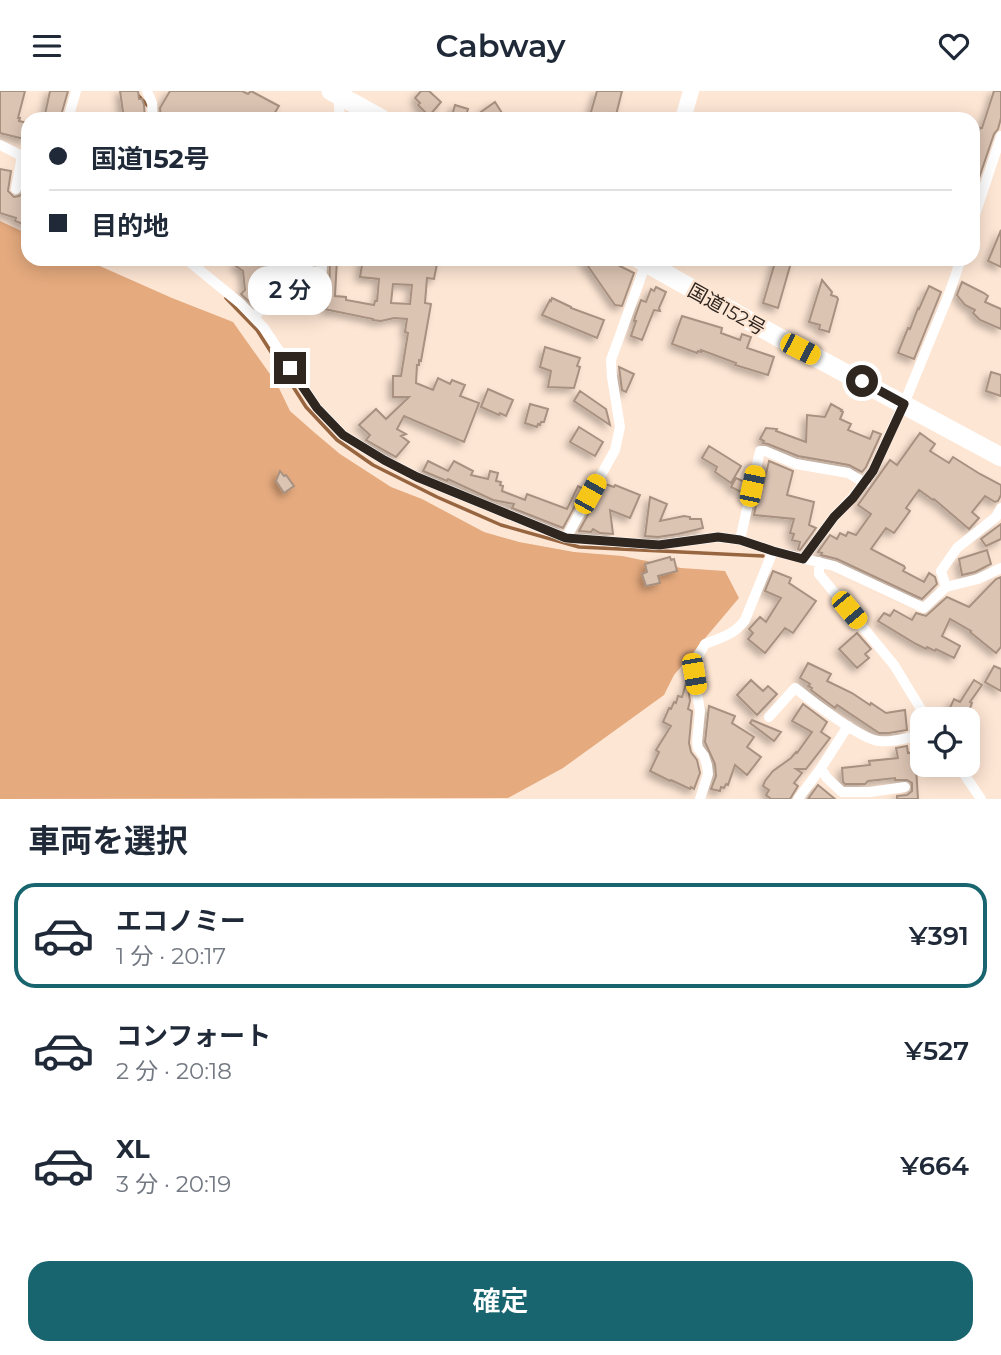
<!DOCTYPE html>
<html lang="ja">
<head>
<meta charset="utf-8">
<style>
	:root { --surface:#fff; --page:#f6f6f7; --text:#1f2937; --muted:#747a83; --line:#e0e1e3; --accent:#19656f }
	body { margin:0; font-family:Montserrat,"Noto Sans JP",sans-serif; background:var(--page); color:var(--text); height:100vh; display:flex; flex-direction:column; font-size:26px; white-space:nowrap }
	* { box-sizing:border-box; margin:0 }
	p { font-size:23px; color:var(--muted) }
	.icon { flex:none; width:38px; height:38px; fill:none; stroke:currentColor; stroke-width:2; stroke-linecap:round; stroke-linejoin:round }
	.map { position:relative; height:708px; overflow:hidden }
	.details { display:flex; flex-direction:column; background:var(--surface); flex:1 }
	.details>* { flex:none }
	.banner { position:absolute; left:21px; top:21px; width:959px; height:154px; border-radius:21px; box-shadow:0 4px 18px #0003; display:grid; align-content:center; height:154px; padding:0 28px; background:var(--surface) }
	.fabs { position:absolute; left:910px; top:616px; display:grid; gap:14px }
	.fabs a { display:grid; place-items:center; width:70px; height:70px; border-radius:14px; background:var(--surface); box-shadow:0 4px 18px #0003; font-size:35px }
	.end { position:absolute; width:32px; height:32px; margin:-16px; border:9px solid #2f2620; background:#fff; box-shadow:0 0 0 4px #fff }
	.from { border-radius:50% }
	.bubble { position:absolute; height:49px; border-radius:21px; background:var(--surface); box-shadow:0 4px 18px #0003; font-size:23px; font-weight:600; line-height:49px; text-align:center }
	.car { position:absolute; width:21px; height:42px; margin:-21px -10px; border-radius:9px; box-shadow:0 0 5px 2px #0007; background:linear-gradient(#f5c518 24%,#345 0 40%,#f5c518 0 76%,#345 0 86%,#f5c518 0) }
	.banner b { display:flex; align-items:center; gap:24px; height:66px; font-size:26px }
	.banner b+b { border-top:2px solid var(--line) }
	.banner i { width:18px; height:18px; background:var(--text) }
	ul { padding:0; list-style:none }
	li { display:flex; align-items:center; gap:21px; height:105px; margin:0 14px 10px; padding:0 14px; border:4px solid transparent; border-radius:21px }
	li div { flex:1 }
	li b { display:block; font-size:26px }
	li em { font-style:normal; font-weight:600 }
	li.current { border-color:var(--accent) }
	li>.icon { width:63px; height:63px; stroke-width:1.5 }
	h2 { padding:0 28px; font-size:32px; line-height:84px }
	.action { display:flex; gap:14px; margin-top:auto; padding:14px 28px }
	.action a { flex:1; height:80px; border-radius:21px; background:var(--accent); color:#fff; font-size:28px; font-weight:600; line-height:80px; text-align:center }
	header { display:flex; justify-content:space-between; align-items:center; height:91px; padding:0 28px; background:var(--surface); font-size:32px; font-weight:600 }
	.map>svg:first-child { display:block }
	.green { fill:#e5aa7e }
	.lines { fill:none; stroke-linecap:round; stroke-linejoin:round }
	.stream { stroke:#976640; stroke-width:3.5 }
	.building { fill:#dcc4b3; stroke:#a89180; stroke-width:2; fill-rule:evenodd; filter:url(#shadow) }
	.street { stroke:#fff; stroke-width:10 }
	.secondary { stroke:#fff; stroke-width:16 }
	.highway { stroke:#fff; stroke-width:19 }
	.route { stroke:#2f2620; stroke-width:9 }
	.labels { text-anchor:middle; stroke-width:5; stroke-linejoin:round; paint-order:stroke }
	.street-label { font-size:19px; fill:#2f2620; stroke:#fee6d4 }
</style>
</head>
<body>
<header><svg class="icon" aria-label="menu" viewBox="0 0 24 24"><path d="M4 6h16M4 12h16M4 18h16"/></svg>Cabway<svg class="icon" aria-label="heart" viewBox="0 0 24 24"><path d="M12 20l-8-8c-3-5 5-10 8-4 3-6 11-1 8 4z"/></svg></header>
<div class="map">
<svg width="1001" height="708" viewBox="0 0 1001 708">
	<defs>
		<filter id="shadow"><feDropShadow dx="-4" dy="4" stdDeviation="3.5" flood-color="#0004"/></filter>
	</defs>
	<rect width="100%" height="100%" fill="#fee6d4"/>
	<path class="green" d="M0,130L28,143V168H84L172,207L233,231L277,293L290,320L315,342L340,363L391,396L422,408L484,441L519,451L574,461L622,465L681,477L725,480L739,507L674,584L664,604L563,677L508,707L0,708Z"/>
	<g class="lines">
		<path class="stream" d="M134,0L148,15
			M226,207L257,239L306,316L337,349L373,374L437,406L501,434L579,456L763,465"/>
	</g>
	<path class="building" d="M0,0H25L18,27H20L19,30L28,32V38L24,48L0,42Z
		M50,0H68L60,28H44Z
		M120,0H138L139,8H142L144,14L145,28H124Z
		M170,0H242L248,3L251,0L279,15L271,28H161L160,17Z
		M421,0H429L441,11L429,25L418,14L420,12L415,7Z
		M597,0H622L615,28H589Z
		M994,0H1001V27L998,38L994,43L979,87L973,86V52L975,53L980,37H982L983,34Z
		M495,11L502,22L501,23L504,28H487L481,21Z
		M455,14L468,18L465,28H451Z
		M0,78L11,80L8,100L14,106L19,105L22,103L27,84H28V135L15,130L16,127L0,122Z
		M1001,139V176L988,170Z
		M240,168H314L313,203L269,202L254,215L241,203L245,199L243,180L236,175Z
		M330,168H337L335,205L346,206V209L374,214L375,210H377L379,188L360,186L363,168H438L434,188L427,187L425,212L431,213L421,270L419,269V274H417L416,292L433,299L438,287L450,293L452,289L465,294L460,305L479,312L464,351L404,325L397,338L406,343L401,345L409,351L396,366L366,349L370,344L359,334L376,318L386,328L409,306H393V285H401L408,242L405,241L407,228L394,227L381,230L373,229V228L324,218L327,216L329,211ZM393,193L412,194L410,213L391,212Z
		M583,168H606L634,182L622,215L615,214Z
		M776,168H792L778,217L763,212Z
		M822,189L832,201L831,204L837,206L838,208L829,241L819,238L820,234L809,231Z
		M962,191L984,202L988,205L985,211L1001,218V238L980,229L973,222L975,219L965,214L960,208L957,204Z
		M929,195L941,201L914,268L898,262L908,237L910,238L918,217L919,218Z
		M656,196L666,201L659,217L660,220L654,219L642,249L631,245L636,230H634L635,226L641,209L646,211L651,198L654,200Z
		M552,207L571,216V217L604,229L597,247L542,224L550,209L551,210Z
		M682,225L722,237L721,242L740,249L742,243L751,246L747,257L774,266L768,284L735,274L736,272L701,259V261L698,260L697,262L672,253Z
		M545,256L580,267L577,275L580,276L574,297L548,296L551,280L540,276Z
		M619,276L634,283L626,301L622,299Z
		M991,281L1001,284V305L986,300Z
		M488,298L513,309L506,325L500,322L499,324L481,316Z
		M580,300L606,318L610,334L574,310Z
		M530,313L548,318L544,331H541L540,334L538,333L537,336L525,332Z
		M831,313L842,319L841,320L843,321L840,328L851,333L848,339L870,348L873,340L881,343L866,376L862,381L849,374L798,365L768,353L763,352L764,350L760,348L766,337L777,338L776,340L806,351L807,324L825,326Z
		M579,336L603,351L595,365L570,351Z
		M920,342L935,353L930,360L949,372L953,366L980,383L1001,394V404L998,410L995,411L985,405L972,421L979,427L969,438L934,408L933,409L919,399L906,417L910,420L894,442L886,437L871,458L904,475L905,477L903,480L924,491L929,482L935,486L937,493L922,508L837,468L821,464L822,462L818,461L830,444L837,448L840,442L846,445L848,441L856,444L871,423L858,414L890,369L897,374Z
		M709,355L741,375L731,392L715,381L717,376L702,367Z
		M428,370L448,380L454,370L473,380L471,384L488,388L490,380L498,382L496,390L501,391L500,394L503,395L502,400L525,409L527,403L567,418L578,395L584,398L563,437L512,417L514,413L493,409L448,388L447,390L423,380Z
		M769,370L793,380L787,404L814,411L809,434L816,437L800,459L798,458L800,451L792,449L794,443L790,442L794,428L754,424L760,395H763Z
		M280,380L284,385L286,384L294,395L284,402L276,390Z
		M736,387L745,391L743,402L731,396Z
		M605,393L614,396L615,394L640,404L630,427L610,419L613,443L600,442L593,438L591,441L579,440Z
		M650,406L667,413L660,430L684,425L690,426V428H701L703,437L678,443L658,446L645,445Z
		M1001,433V448L986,455L981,448Z
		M987,459L991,473L975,481L962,484L959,468Z
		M670,466L671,469L674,468L677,480L658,485L660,492L646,495L642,483L647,481L645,473Z
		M773,480L791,487L789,492L816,510L793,542L785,537L765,562L748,548L753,542L749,538L760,526L766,531L781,507L765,500Z
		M1001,486V556L996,562L970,541L971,540L950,528L942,545L960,555L954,567L936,558L935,560L927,556L926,558L916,553L878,530L884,522L890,525L894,519L912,529L916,522L926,525L947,506L969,516L996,488Z
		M857,542L871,558L865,563L869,567L857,577L839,558Z
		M808,572L831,583L827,590L852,602L870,614L871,612L886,622L905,619L907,639L889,642H879L837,614L835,617L811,599L812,597L808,595L810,593L800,587Z
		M994,575L1001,578V600L985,591Z
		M687,589L690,610L688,618L692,620L689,652L691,661L697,669L700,682L694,698L691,696L690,698L671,689L670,690L650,680L659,661L656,659L671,635L663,631L669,617L671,618L674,611L676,612L678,605L682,606Z
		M751,589L763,600L768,595L777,603L757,624L737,604Z
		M974,589L982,594L970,611L972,612L970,617L964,628L959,627L957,628L948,621L954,608L960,611Z
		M803,613L827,631L821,641L830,647L806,678H796L802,682L794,692L798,695L790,708H771L766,704L769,699L763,695L765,690L773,680L791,667L796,661L797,662L812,641L792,630Z
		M709,615L735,625L732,632L754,646L747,656L761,666L747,684L735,674L728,694L726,693L724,697L721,696L720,700L711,698L716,685L715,673L705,651Z
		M752,629L781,641L774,650L750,632Z
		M907,655L908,662L915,661L918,708H897V705L907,704L912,700V692L907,689H895V687L868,690L865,693H845L843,691L842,677L870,674L869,670L898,667L896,657Z
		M818,694L835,708H808Z"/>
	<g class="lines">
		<path class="street" d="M147,0L152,12L153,28
			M338,4L340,28
			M68,28L76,0
			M0,54L22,65L16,98
			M973,130L1001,45
			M186,168L240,212L264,237L317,317L343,344L384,369L417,386L566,447L658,454L718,446L740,449L773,460L834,475L924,517L946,496L978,488L1001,477
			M254,226L271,209L321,211L322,168
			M566,447L615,359L620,336L612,286L611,269L646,172
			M740,449L760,360H765L796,373L848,382L865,392
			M803,468L834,426L853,406L873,380L908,303L949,203L961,168
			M819,471V483L894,574L927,628
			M946,496L941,480L957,457L996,426L1001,417
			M769,626L795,597C810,609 862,649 879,650C893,652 908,646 922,644
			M848,635L821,677L827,687L842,701H870L905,696
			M958,674L981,708
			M700,708L708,683L707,674L704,665L698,657L697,651L700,620L694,583L696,569L705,553C721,547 735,543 745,529L773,460
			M798,708L821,677"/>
		<path class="secondary" d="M683,28L691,0"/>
		<path class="highway" d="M331,0L382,28
			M639,168L778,246L1001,366"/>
	</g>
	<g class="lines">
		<path class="route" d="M290,277L317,317L343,344L384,369L417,386L566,447L659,454L718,446L740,449L773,460L803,468L834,426L853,407L873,380L904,313L862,290"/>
	</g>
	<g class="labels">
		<g class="street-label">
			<text transform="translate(727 218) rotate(29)" y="7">国道152号</text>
		</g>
	</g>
</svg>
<div class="fabs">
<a><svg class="icon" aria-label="locate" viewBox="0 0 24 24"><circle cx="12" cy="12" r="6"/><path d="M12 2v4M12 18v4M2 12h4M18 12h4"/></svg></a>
</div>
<i class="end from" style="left:862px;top:290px"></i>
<i class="end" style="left:290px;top:277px"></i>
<div class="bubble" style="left:248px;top:175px;width:84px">2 分</div>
<i class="car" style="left:800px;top:258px;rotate:117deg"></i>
<i class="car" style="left:752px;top:395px;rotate:12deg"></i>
<i class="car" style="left:590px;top:403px;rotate:29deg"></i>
<i class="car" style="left:849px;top:519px;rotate:140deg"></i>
<i class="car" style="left:694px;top:583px;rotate:170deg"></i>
<div class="banner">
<b><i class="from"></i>国道152号</b>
<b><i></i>目的地</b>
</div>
</div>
<section class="details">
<h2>車両を選択</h2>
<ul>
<li class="current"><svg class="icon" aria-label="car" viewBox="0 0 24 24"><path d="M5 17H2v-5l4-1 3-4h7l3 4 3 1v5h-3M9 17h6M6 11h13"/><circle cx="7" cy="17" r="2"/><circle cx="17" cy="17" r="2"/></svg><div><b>エコノミー</b><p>1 分 · 20:17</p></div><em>¥391</em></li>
<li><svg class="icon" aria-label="car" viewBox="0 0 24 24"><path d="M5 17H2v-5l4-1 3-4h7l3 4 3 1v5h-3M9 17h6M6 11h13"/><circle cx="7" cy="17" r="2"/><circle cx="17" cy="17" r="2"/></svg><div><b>コンフォート</b><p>2 分 · 20:18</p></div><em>¥527</em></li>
<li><svg class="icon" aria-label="car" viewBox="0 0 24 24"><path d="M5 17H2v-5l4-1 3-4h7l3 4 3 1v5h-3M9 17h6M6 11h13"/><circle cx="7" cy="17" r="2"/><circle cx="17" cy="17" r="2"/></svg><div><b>XL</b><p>3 分 · 20:19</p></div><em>¥664</em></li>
</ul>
<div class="action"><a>確定</a></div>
</section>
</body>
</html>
